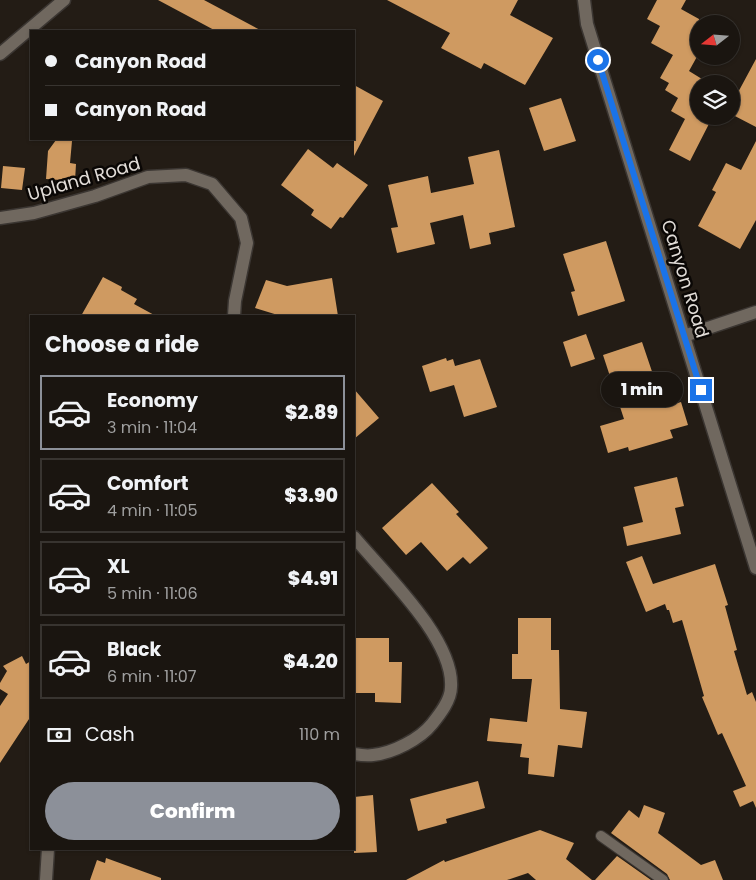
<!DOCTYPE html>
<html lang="en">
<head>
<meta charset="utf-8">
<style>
	:root { --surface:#1a1510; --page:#231e19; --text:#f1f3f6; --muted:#9f9f9f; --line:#383430; --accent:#8c9099 }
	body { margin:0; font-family:Poppins,sans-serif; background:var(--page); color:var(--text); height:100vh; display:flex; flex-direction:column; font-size:19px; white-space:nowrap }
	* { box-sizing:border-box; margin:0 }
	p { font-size:16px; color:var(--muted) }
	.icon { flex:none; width:28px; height:28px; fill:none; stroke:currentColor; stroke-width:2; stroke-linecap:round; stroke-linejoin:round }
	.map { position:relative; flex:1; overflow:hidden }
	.sheet { position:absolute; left:30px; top:315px; width:325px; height:535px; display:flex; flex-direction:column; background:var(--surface); border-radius:0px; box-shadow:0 1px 4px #0004,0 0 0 1px var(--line) }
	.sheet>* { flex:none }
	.banner { position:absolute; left:30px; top:30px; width:325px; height:110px; border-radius:0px; box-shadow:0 1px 4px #0004,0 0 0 1px var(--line); display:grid; align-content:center; height:110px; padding:0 15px; background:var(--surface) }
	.needle { width:32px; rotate:253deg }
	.fabs { position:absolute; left:690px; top:15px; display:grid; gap:10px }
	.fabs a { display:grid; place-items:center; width:50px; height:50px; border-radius:50%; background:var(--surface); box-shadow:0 1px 4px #0004,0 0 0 1px var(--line); font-size:25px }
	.end { position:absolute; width:22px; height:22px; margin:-11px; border:6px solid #1a73e8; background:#fff; box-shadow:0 0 0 2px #fff }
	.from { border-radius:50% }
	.bubble { position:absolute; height:35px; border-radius:18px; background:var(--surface); box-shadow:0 1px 4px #0004,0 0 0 1px var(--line); font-size:16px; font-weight:800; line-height:35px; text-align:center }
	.banner b { display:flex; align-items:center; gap:18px; height:48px; font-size:19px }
	.banner b+b { border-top:1px solid var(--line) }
	.banner i { width:12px; height:12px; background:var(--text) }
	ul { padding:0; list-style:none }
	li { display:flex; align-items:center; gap:15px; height:75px; margin:0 10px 8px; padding:0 5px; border:2px solid var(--line); border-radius:0px }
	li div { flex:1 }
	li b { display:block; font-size:19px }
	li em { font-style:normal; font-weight:800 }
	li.current { border-color:var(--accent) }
	li>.icon { width:45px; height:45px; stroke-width:1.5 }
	h2 { padding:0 15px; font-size:22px; line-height:60px }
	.pay { display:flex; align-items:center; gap:12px; height:55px; padding:0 15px; font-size:19px }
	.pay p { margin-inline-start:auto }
	.cta { display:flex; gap:10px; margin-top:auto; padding:10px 15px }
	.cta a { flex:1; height:58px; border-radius:30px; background:var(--accent); color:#fff; font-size:20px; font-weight:800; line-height:58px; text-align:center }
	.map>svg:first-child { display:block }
	.building { fill:#cf9a61 }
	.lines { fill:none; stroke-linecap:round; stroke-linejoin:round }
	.lane-casing { stroke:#3b3632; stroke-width:12 }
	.street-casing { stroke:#3b3632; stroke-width:15 }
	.lane { stroke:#70685f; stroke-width:10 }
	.street { stroke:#70685f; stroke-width:12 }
	.route { stroke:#1a73e8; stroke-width:6 }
	.labels { text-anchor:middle; stroke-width:5; stroke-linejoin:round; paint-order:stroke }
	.street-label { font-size:18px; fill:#e2ddd8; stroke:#0a0705 }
</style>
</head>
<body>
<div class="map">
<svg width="756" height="880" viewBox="0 0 756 880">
	<rect width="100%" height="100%" fill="#231c15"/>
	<path class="building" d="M158,0H204L262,31H216Z
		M387,0H518L510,15L553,38L525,85L484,63L481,69L441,48L450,33Z
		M657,0H686L681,9L699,19V53L689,71L710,84H699V116H713L690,161L669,150L685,119L671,111L678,98L665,90L669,83L660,78L673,55L651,43L660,26L647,19Z
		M756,59V127L731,114V96L735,98Z
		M354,85L383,101L354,156Z
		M561,98L576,141L544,151L529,108Z
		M56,140L72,141L70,163L76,164L75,181L46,179L48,151Z
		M756,141V220L740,249L698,226L716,192L712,190L726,163L741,170Z
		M308,149L333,168L337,163L368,185L343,218L340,217L331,229L311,215L314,210L281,185Z
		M499,150L515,227L489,233L491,244L470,249L463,215L430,223L435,244L397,253L391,228L398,227L388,185L428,176L431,193L474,184L468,157Z
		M3,166L25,168L22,190L1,188Z
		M606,241L625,301L578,316L571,292L575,291L563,254Z
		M103,277L122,287L121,290L137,299L134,304L156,316H81Z
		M332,278L338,316H281L255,308L266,280L287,286Z
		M586,334L595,359L571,367L563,342Z
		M642,342L664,407L681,402L688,425L670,430L673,438L629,451L628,447L608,453L600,426L624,419L603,355Z
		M446,358L447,361L453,359L455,366L480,359L497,407L464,417L454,385L430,392L422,366Z
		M354,389L379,418L354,439Z
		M677,477L684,506L675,508L681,534L627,546L623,527L643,522L634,487Z
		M432,483L459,512L456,514L488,548L470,564L463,557L447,571L421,542L406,555L382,528Z
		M642,556L653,584L715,564L728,605L725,606L737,650L734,651L747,695L752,692L756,702V808L753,801L740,807L733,791L746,786L722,733L718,735L702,697L704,696L682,620L673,623L669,610H667L665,604L646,612L626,562Z
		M518,618H551V650H559L560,709L587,712L582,748L558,745L554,777L528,774L529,758L520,757L522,744L487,741L490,718L527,722L532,679H512V654H518Z
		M354,638H389V662H402L401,703L375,702V693H354Z
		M22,656L26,664L31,661V716L0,763V706L8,694L0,689V683L7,671L3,666Z
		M478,781L485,808L446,819L447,823L418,831L410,799Z
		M373,795L377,852L354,853V797Z
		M644,805L665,813L658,833L701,865L715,860L723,880H670L667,874L611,833L629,810L639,818Z
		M540,830L574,843L566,859L592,880H536L528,873L507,880H406L444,860L445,862Z
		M617,856L651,880H595Z
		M106,858L161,878V880H90L97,860L105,863Z"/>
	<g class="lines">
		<g class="lane-casing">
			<path id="lane" d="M601,836L663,880"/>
		</g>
		<g class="street-casing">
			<path id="street" d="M584,0L587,24L756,568
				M0,54L64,0
				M0,218L34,213L95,196L148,177L186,175L212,184L241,218L247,243L235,301L234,316
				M684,336L756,312
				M354,537C384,573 454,639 451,687C451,700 440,714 432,724C420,739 393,753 373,755C367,756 360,755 354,754
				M46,880L48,849"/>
		</g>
		<use href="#lane" class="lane"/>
		<use href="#street" class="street"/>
	</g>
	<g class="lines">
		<path class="route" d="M598,60L701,390"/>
	</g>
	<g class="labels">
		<g class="street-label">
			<text transform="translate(84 179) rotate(-16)" y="6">Upland Road</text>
			<text transform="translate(685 279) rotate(73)" y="6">Canyon Road</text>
		</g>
	</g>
</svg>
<div class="fabs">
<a><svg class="needle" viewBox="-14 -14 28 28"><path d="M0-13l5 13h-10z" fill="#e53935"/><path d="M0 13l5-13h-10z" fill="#9f9f9f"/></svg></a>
<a><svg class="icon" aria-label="layers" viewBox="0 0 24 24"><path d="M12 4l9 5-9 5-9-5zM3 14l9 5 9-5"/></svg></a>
</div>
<i class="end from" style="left:598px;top:60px"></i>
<i class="end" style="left:701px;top:390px"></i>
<div class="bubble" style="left:601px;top:372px;width:82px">1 min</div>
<div class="banner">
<b><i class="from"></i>Canyon Road</b>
<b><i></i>Canyon Road</b>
</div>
<section class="sheet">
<h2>Choose a ride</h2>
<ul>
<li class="current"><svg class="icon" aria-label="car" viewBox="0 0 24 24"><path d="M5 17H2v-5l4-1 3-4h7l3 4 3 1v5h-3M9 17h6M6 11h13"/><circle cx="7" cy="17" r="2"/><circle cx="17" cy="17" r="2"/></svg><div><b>Economy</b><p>3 min · 11:04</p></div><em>$2.89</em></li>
<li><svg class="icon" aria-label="car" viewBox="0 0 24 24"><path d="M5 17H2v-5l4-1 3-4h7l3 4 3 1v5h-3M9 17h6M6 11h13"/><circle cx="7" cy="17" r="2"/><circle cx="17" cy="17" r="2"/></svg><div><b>Comfort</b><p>4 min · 11:05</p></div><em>$3.90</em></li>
<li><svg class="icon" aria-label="car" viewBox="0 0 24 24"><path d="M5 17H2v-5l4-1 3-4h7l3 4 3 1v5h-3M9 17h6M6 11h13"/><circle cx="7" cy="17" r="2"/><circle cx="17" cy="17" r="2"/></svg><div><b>XL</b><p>5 min · 11:06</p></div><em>$4.91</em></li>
<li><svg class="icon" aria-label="car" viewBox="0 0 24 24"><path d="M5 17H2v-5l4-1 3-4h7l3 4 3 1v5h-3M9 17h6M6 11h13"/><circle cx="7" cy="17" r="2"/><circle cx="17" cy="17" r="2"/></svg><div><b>Black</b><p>6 min · 11:07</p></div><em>$4.20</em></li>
</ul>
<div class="pay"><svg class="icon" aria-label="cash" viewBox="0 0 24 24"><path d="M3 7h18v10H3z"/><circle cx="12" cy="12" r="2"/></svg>Cash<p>110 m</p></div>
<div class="cta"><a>Confirm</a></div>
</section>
</div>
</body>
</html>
